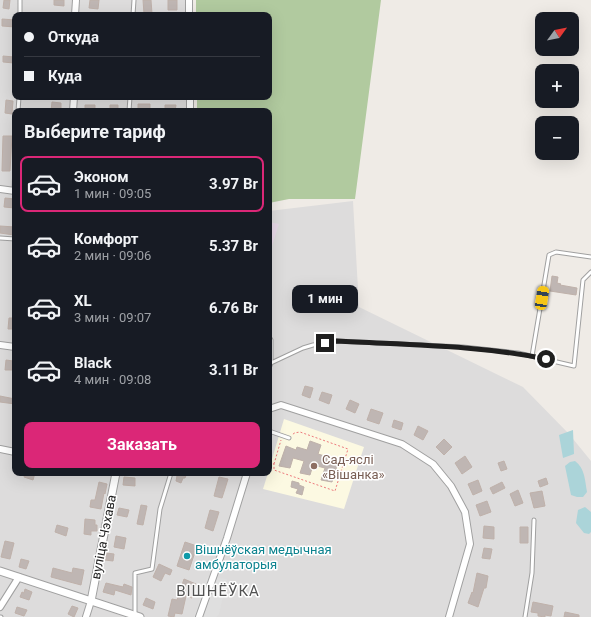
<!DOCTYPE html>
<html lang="ru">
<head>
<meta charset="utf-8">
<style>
	:root { --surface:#171b24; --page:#242831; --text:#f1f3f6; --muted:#9ea1a6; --line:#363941; --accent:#db2777 }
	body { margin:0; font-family:Roboto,sans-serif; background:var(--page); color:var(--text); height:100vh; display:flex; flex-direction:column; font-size:15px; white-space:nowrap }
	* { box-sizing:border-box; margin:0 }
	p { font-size:13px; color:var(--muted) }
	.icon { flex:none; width:22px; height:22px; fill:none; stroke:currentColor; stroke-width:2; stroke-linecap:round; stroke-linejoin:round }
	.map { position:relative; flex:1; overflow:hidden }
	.side { position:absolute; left:12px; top:108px; width:260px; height:368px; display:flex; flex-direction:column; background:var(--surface); border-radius:8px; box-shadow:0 4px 16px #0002 }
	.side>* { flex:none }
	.hud { position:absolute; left:12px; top:12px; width:260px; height:88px; border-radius:8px; box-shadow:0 4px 16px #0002; display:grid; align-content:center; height:88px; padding:0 12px; background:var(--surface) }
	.needle { width:26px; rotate:57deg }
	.buttons { position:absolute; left:535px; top:12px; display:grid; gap:8px }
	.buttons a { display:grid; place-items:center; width:44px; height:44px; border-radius:8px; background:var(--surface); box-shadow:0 4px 16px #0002; font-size:20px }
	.end { position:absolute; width:18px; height:18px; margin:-9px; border:5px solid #1f1f1f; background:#fff; box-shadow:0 0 0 2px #fff }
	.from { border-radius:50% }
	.bubble { position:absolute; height:28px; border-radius:8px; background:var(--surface); box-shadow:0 4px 16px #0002; font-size:13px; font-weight:700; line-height:28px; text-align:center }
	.car { position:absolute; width:12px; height:24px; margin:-12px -6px; border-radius:5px; box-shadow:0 0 3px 1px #0007; background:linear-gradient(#f5c518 24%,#345 0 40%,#f5c518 0 76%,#345 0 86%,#f5c518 0) }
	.hud b { display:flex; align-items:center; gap:14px; height:38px; font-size:15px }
	.hud b+b { border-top:1px solid var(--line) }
	.hud i { width:10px; height:10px; background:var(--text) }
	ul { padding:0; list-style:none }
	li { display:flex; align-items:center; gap:12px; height:56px; margin:0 8px 6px; padding:0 4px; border:2px solid transparent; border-radius:8px }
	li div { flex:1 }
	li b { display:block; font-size:15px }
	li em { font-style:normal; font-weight:700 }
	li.active { border-color:var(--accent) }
	li>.icon { width:36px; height:36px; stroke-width:1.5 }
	h2 { padding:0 12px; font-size:18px; line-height:48px }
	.action { display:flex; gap:8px; margin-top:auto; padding:8px 12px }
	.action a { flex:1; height:46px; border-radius:8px; background:var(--accent); color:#fff; font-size:16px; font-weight:700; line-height:46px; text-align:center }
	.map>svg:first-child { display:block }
	.residential { fill:#dddcdc }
	.industrial { fill:#e7d9e7 }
	.education { fill:#fcf9e2 }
	.forest { fill:#b1ca9f }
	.parking { fill:#dfdfdf }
	.water { fill:#abd4d9 }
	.building { fill:#bfb6b3; stroke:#bfb1aa }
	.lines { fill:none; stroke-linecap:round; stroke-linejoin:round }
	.service-casing { stroke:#a0a0a0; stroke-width:5 }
	.minor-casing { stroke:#a0a0a0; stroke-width:8 }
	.tertiary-casing { stroke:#a0a0a0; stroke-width:9 }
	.path { stroke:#ed797c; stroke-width:1; stroke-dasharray:2 2; stroke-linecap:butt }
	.service { stroke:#fff; stroke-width:3 }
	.minor { stroke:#fff; stroke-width:6 }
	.tertiary { stroke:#fff; stroke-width:7 }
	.route { stroke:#1f1f1f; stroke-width:5 }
	.education-dot { fill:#8d6e63; stroke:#fff; stroke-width:1.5 }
	.culture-dot { fill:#0f9aa8; stroke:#fff; stroke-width:1.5 }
	.labels { text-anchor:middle; stroke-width:3; stroke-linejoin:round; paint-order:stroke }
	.education-label { font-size:13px; fill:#785e54; stroke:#fff; text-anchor:start }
	.street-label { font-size:13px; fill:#1f1f1f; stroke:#fff }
	.culture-label { font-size:13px; fill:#0d838f; stroke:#fff; text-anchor:start }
	.quarter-label { font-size:15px; letter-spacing:1px; fill:#525252; stroke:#fff }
</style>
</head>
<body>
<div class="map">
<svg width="591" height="617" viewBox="0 0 591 617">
	<rect width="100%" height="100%" fill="#efebe6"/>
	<path class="residential" d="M0,0H188L189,15H15V97H191V111H15V473H269V211L353,201L359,307L523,387L569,434L591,461V617H0Z"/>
	<path class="industrial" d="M269,222L279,224L269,255Z"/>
	<path class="education" d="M284,419L364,447L344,509L263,489L268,473H269V469Z"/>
	<path class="forest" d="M196,0H381L355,199H289L269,203V111H197V97H269V15H196Z"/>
	<path class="parking" d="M207,577L227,579L219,614L216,617H194Z"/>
	<path class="water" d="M573,430L574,454L563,458L559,435Z
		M575,461C585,468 585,481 587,492L583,497H577L571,495L565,466L570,462Z
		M585,507L591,512V532L589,534L584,533L576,523L578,510Z"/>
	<path class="building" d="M4,0H10L9,9L3,8Z
		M54,0H64V6L54,5Z
		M90,0H99L98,9L89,8Z
		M143,0H151L152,14H144Z
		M168,0H177V10H168Z
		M2,19L15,20V27L2,26Z
		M3,56L14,57V63L3,62Z
		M6,100L13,101L12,114L5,113Z
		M52,102L61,103V111H51Z
		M138,104H150V111H138Z
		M85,105H95V111H85Z
		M110,105H118V111H110Z
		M165,105H176L175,111H165Z
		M3,136H12L10,171H2Z
		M5,198L15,199V208L4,207Z
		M0,226L15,227L14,235L0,233Z
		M552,276L558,277L557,283L561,284L560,285L577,288L576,295L550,291Z
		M9,318H15V329H8Z
		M6,360L13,361L12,370H5Z
		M305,386L313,388L310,398L302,395Z
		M322,392L332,395L329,404L319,400Z
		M0,396L15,399V404L0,402Z
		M350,400L359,404L355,413L346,409Z
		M371,409L383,413L379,424L367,420Z
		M394,420L403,423L401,430L392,427Z
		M418,426L428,431L423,440L414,435Z
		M444,439L452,447L444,455L436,447Z
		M310,441L321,445L318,454L328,457L327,460L338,463L332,482L321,480L325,468L313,465L310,475L300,473L304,461L293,458L290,468L279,466L286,446L296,450L297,447L307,450Z
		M465,456L472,467L462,474L455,463Z
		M504,461L507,469L501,471L498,463Z
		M25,473H35L33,480L24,477Z
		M174,473H187L185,478H183L181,483L176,481L177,476L174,474Z
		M124,477L135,478V486L123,485Z
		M219,477L228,479L222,498L214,496Z
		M546,478L548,484L540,487L538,481Z
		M478,480L482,491L473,495L468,484Z
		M292,481L299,483V485L304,487L302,495L296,493L298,489L291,487Z
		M99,482L107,484L105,494L104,493L101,509L90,507L91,500H95Z
		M502,482L505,488L493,494L490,488Z
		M518,490L523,503L515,506L510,494Z
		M542,491L545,506L534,508L530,493Z
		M487,501L491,512L480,516L476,505Z
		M141,505L147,506L143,525L137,524Z
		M119,508L129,510L127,517L117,515Z
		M210,510L219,512L213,531L205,528Z
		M85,519L95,520V525H97V531H91V535L84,534Z
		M57,525L68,528L66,536L55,532Z
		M484,526L494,527V539L483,538Z
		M520,527H528V543H520Z
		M116,536L126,538L124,549L114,547Z
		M5,541L14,543L10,559L1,557Z
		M185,542L197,546L189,570L177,566Z
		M484,548L492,549L490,559L482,558Z
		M106,553L114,554L113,561L105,560Z
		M21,559L29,561L26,569L19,567Z
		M159,564L172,570L170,575L165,573L161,581L153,577Z
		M53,568L72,573L73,568L84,570L81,585L51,577Z
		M477,573L488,576L486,588H484L478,607L468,603L472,592L473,593Z
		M184,579L196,584L192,598L186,596L182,614L175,613L174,617L168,616L172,599L177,600Z
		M106,583L123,587L124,584L132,587L131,595L115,590L114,595L103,592Z
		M25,589L32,592L29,600L20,597L22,592L24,593Z
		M146,598L155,602L153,609L143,605Z
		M533,602L553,606L551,616L545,615V617L538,616V613L531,612Z
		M72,606L78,608L74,617L68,614Z
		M17,607L27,610L24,616L15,613Z
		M565,612L579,615V617H564Z"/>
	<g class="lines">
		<g class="service-casing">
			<path id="service" d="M20,15V0
				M133,15L134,0
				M18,111L19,97
				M129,111L130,97
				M14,191L15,165
				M0,238L15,239
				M269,337L271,340V363L269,368
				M532,356L549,255L556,252L591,257
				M271,363L303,348L313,345L337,341L463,347L518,353L574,366L583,280L591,272
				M269,431L289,438
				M135,615V573L152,569L160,509L171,473
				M0,617H1
				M525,617L532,573L534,520"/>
		</g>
		<g class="minor-casing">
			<path id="minor" d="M189,0V15
				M75,15L76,0
				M73,111L74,97
				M190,111V97
				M0,189L15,191
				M0,345L15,347
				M269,409L281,405L402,444L433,464L451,486L465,512L470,544L449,617
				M0,449L15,452
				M0,607L19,577
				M86,617L91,601
				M199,617L227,538L247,473"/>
		</g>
		<g class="tertiary-casing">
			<path id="tertiary" d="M0,571L140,617
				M91,601L116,473"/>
		</g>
		<path class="path" d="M269,463L274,464V470L335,491L348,449L300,432L294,433L293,435
			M274,464L281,440"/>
		<use href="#service" class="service"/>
		<use href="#minor" class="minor"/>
		<use href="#tertiary" class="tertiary"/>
	</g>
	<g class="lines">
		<path class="route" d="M325,343L337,341C407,345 478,345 546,359"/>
	</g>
	<circle class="education-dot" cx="314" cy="466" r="4"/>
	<circle class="culture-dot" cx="187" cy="556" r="4"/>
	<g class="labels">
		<g class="education-label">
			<text x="322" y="464">Сад-яслі<tspan x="322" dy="15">«Вішанка»</tspan></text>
		</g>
		<g class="street-label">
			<text transform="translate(103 537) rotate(-79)" y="5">вуліца Чэхава</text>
		</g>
		<g class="culture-label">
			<text x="195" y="554">Вішнёўская медычная<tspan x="195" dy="15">амбулаторыя</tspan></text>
		</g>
		<g class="quarter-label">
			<text x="218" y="596">ВІШНЁЎКА</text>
		</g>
	</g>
</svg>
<div class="buttons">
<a><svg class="needle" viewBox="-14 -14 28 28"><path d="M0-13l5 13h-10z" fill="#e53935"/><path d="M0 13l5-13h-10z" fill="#9ea1a6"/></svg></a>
<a>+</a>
<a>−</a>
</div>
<i class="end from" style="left:546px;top:359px"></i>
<i class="end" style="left:325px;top:343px"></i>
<div class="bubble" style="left:292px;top:285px;width:66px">1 мин</div>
<i class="car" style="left:542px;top:298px;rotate:9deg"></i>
<div class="hud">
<b><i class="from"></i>Откуда</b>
<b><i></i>Куда</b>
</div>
<section class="side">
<h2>Выберите тариф</h2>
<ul>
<li class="active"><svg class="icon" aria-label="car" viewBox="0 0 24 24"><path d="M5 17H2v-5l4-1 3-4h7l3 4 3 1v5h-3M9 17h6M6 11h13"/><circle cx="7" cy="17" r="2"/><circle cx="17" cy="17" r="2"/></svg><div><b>Эконом</b><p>1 мин · 09:05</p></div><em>3.97 Br</em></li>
<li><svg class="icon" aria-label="car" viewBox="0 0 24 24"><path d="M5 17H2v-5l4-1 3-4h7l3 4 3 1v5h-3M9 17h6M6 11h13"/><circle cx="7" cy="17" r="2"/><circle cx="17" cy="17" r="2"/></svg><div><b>Комфорт</b><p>2 мин · 09:06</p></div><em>5.37 Br</em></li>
<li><svg class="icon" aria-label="car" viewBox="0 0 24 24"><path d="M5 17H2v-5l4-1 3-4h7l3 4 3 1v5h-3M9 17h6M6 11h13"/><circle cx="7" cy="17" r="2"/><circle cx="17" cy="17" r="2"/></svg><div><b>XL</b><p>3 мин · 09:07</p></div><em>6.76 Br</em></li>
<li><svg class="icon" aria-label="car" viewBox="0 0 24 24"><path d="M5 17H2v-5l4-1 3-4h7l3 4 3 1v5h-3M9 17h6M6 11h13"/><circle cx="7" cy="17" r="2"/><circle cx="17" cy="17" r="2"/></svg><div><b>Black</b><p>4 мин · 09:08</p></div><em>3.11 Br</em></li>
</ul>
<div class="action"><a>Заказать</a></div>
</section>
</div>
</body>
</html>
